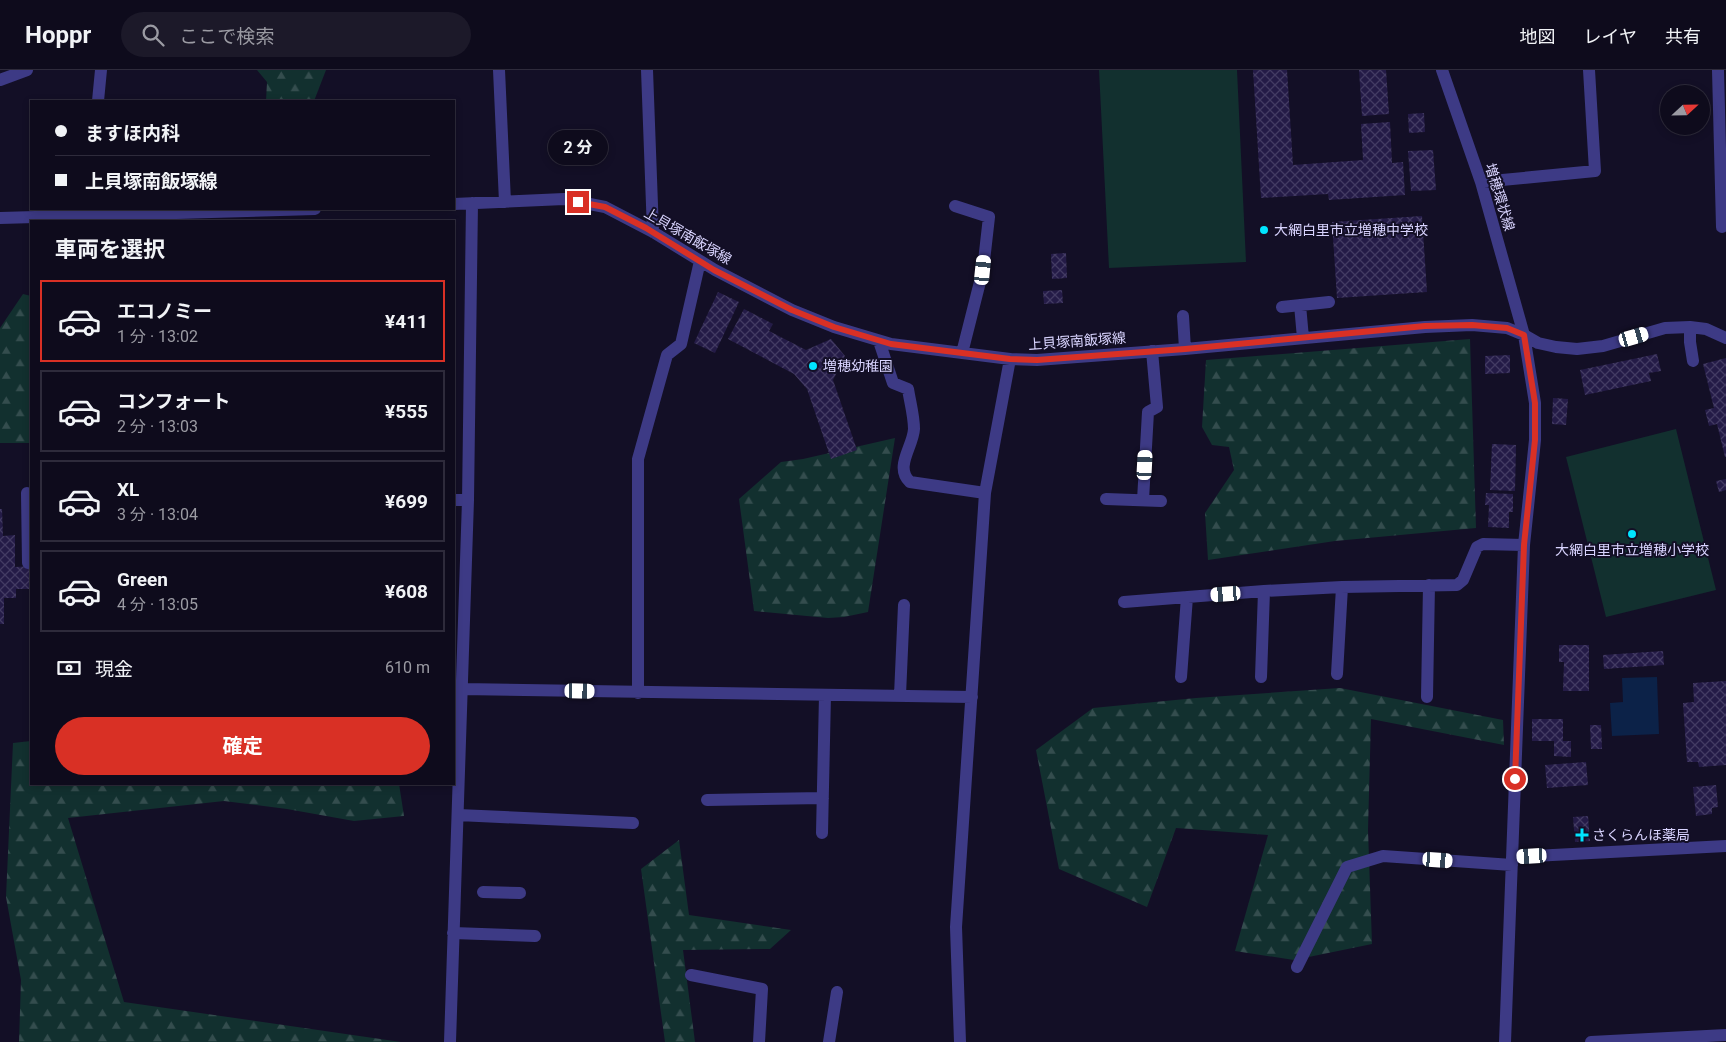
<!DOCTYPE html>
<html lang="ja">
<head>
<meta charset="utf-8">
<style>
	:root { --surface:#0e0b1c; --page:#1c1929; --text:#f1f3f6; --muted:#9b9ba3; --line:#2e2b3b; --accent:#d93025 }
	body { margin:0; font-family:Roboto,"Noto Sans JP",sans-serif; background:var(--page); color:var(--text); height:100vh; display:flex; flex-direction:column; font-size:19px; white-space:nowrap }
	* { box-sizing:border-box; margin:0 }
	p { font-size:16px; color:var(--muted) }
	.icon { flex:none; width:28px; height:28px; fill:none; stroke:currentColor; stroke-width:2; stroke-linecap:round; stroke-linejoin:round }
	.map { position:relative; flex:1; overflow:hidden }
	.sheet { position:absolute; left:30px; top:150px; width:425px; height:565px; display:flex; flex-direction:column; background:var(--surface); border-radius:0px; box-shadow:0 2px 8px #0003,0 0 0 1px var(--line) }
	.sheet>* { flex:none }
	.guide { position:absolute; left:30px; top:30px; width:425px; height:110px; border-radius:0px; box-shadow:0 2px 8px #0003,0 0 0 1px var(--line); display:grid; align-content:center; height:110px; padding:0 25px; background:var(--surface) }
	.needle { width:32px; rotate:68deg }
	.buttons { position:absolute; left:1660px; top:15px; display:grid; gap:10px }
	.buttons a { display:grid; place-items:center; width:50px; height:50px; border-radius:50%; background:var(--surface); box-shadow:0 2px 8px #0003,0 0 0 1px var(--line); font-size:25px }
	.end { position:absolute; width:22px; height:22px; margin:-11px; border:6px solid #d93025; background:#fff; box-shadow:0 0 0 2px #fff }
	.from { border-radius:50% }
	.bubble { position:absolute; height:35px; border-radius:18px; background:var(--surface); box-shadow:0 2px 8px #0003,0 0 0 1px var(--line); font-size:16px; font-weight:700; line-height:35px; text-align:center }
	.car { position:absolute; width:15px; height:30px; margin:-15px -8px; border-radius:6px; box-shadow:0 0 4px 1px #0007; background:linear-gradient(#fff 24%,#345 0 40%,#fff 0 76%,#345 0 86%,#fff 0) }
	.guide b { display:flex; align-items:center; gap:18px; height:48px; font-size:19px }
	.guide b+b { border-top:1px solid var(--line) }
	.guide i { width:12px; height:12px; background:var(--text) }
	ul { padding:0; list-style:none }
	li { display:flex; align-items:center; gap:15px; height:82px; margin:0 10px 8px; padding:0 15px; border:2px solid var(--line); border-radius:0px }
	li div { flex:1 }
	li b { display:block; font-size:19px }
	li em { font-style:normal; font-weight:700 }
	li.current { border-color:var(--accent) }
	li>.icon { width:45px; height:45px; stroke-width:1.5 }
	h2 { padding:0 25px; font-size:22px; line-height:60px }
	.pay { display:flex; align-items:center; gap:12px; height:55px; padding:0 25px; font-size:19px }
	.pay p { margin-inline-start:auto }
	.cta { display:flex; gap:10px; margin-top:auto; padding:10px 25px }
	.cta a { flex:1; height:58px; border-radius:30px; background:var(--accent); color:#fff; font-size:20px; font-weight:700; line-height:58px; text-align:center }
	header { display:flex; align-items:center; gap:30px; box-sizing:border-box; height:70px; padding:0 25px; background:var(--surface); border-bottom:1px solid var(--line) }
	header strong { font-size:24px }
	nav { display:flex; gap:28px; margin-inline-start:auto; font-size:18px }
	.search { width:350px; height:45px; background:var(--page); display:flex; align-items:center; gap:12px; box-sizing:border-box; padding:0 18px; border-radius:28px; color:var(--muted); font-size:19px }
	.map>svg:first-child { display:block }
	.forest { fill:url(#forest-firs) }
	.pitch { fill:#12302f }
	.water { fill:#0c2248 }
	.building { fill:url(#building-cross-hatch) }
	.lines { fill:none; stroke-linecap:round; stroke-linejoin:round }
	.minor { stroke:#3d3a85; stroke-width:12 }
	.route { stroke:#d93025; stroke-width:6 }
	.poi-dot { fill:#00e5ff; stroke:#130f26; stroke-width:2 }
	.labels { text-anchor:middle; stroke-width:4; stroke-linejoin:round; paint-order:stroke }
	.street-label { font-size:14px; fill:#d9d4ff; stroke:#130f26 }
	.poi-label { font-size:14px; fill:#d9d4ff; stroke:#130f26; text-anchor:start }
</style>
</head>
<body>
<header>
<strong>Hoppr</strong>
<div class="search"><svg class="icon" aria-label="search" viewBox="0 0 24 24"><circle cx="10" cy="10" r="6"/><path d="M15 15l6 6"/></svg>ここで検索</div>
<nav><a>地図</a><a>レイヤ</a><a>共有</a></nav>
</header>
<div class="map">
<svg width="1726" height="972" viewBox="0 0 1726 972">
	<defs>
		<pattern id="forest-firs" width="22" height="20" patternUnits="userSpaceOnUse" patternTransform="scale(1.25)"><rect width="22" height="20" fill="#12302f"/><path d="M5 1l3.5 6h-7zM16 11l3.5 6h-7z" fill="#344d4e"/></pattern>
		<pattern id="building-cross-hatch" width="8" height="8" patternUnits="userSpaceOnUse" patternTransform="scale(1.25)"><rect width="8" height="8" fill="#241b47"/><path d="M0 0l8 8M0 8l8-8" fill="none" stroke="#433b63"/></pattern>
	</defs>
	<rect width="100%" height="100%" fill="#130f26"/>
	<path class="forest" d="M257,0H326L314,31H266L267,12Z
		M23,224L31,226V373H0V258Z
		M1470,269L1476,458L1335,471L1208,490L1205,443L1234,400L1229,377L1212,375L1202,357L1206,290Z
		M895,368L868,542L844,547L828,548L754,541L739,429L781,392L803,389Z
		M1340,618L1503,650L1504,675L1371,649L1368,760L1372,874L1294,890L1235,881L1268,765L1176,758L1147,837L1059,799L1036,680L1093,638L1196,628Z
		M31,671V714H399L404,746L354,751L287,739L224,731L68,748L124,932L401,972H19L21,910L6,827L13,673Z
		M679,770L689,845L791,860L770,879L683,880L695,972H665L641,799Z"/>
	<path class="pitch" d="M1099,0H1237L1246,192L1109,198Z
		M1676,359L1716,520L1606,547L1566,387Z"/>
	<path class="water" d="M1657,607L1659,664L1612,666L1610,633L1623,632L1622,608Z"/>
	<path class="building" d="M1253,0H1287L1293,95L1363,90L1361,54L1390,52L1392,93L1403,92L1405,125L1329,130L1328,124L1261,128Z
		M1359,0H1386L1389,44L1362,46Z
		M1424,43L1425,62L1409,63L1408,44Z
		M1433,80L1436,120L1411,121L1408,81Z
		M1422,146L1427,222L1337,228L1332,152Z
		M1066,183L1067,208L1052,209L1051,184Z
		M1062,220L1063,233L1044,234L1043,221Z
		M718,222L739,232L715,283L694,273Z
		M744,239L773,254L769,261L806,280L831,269L845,286L833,310L857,380L831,389L807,319L794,304L728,269Z
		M1657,284L1661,301L1649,303L1651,311L1585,325L1580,300Z
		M1510,285V303L1485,304V286Z
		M1726,288V387H1725L1717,354L1709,356L1705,340L1714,338L1703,294Z
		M1553,328L1568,329L1566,355L1552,354Z
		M1492,374L1516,375L1515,421L1490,420Z
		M1726,409V420L1719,422L1716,411Z
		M1486,423L1513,424V442H1509V458L1488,457L1489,435H1485Z
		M0,439H2L3,466L15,465V497L31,496V519H16V528H4V554H0Z
		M1559,575H1589V621H1563L1564,592H1559Z
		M1663,581L1664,595L1604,599L1603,585Z
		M1726,611V695L1699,697L1698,692H1687L1683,633L1694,632L1693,613Z
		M1532,649H1563V671H1571V687L1554,686V671H1532Z
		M1590,655H1601L1602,679H1591Z
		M1586,692L1588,715L1547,718L1545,695Z
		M1716,715L1718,737L1712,738V744L1696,746L1693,717Z
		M1588,746L1590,771L1575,772L1573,747Z"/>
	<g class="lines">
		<path class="minor" d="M499,0L505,132
			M647,0L653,162
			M1442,0L1481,112L1524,265L1535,333V370L1524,475L1505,972
			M1718,0L1722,157
			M0,10L27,0
			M98,31L101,0
			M1481,112L1595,101L1589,0
			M454,134L564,129L605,137L653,162L715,200L792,240L834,257L891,274L1010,289L1037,290L1185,279L1425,257L1472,255L1507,258L1524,265L1538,273L1556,277L1577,279L1603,276L1665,258L1690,257L1706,259L1726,268
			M955,136L989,147L983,200L962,283
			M0,148L315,139
			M1300,235L1303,268
			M1282,237L1329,232
			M1183,246L1185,279
			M1690,257V272L1693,291
			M879,271L893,313L908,319C910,332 914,346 914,359C913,377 894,397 910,412L985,423
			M27,423L28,493
			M1106,429L1161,431
			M454,430H468
			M1143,430L1148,342L1157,337L1152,281
			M1124,532L1264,521L1342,517L1457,515L1463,510L1477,477L1483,474L1524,475
			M1337,604L1342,517
			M1181,607L1187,527
			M1261,607L1264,521
			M462,619L972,627
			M638,623V389L667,285L681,274L700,191
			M900,625L904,535
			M1427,627L1429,515
			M707,730L823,728
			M458,745L633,753
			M822,763L825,625
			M1512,787L1726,776
			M483,822L520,823
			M453,863L535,866
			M1297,897L1347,797L1383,786L1512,795
			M691,905L762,919L759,972
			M450,972L468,430L472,133
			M829,972L837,922
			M960,972L956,857L985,423L1010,289
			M1591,972L1726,965"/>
	</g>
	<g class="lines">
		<path class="route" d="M578,132L605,137L646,158L714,200L792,240L834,257L891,274L1010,289L1037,290L1185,279L1425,256L1472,255L1507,258L1524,265L1535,333V370L1524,475L1515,709"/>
	</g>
	<g class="poi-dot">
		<circle cx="1264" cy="160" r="5"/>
		<circle cx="813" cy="296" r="5"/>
		<circle cx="1632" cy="464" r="5"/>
		<path d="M1579.5 757.5h5v5h5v5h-5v5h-5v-5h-5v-5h5z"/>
	</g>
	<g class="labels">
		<g class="street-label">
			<text transform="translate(1500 127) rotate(73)" y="5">増穂環状線</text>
			<text transform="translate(688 166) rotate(30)" y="5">上貝塚南飯塚線</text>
			<text transform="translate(1077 271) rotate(-4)" y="5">上貝塚南飯塚線</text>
		</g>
		<g class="poi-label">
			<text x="1274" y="165">大網白里市立増穂中学校</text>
			<text x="823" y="301">増穂幼稚園</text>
			<text x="1632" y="485" text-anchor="middle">大網白里市立増穂小学校</text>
			<text x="1592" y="770">さくらんほ薬局</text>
		</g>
	</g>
</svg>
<div class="buttons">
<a><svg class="needle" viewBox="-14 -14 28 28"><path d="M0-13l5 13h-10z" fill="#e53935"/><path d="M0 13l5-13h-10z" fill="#9b9ba3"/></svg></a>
</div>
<i class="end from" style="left:1515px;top:709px"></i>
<i class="end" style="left:578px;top:132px"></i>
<div class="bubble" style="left:548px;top:60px;width:60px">2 分</div>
<i class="car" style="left:983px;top:200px;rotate:6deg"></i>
<i class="car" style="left:1634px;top:267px;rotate:74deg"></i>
<i class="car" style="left:1145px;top:395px;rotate:3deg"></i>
<i class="car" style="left:1226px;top:524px;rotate:266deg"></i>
<i class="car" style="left:580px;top:621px;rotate:91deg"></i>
<i class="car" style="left:1532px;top:786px;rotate:267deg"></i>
<i class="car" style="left:1438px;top:790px;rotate:94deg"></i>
<div class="guide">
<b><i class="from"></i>ますほ内科</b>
<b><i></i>上貝塚南飯塚線</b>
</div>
<section class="sheet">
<h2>車両を選択</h2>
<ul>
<li class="current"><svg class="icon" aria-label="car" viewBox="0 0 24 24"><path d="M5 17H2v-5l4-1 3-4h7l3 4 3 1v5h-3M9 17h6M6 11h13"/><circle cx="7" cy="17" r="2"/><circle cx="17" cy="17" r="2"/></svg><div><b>エコノミー</b><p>1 分 · 13:02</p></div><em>¥411</em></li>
<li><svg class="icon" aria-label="car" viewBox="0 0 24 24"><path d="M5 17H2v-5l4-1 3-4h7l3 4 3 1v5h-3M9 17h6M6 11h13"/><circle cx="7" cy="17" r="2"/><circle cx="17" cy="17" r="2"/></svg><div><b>コンフォート</b><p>2 分 · 13:03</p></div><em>¥555</em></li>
<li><svg class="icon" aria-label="car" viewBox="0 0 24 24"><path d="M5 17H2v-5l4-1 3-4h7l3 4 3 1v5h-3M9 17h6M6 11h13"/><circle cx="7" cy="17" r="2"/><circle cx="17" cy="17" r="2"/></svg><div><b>XL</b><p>3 分 · 13:04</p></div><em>¥699</em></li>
<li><svg class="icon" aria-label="car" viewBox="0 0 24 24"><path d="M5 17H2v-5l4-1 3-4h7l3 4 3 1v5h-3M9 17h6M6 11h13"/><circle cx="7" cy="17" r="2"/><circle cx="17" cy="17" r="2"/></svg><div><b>Green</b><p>4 分 · 13:05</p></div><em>¥608</em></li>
</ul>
<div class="pay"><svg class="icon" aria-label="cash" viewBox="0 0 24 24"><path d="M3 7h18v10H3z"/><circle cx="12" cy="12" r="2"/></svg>現金<p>610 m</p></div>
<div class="cta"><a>確定</a></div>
</section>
</div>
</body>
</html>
